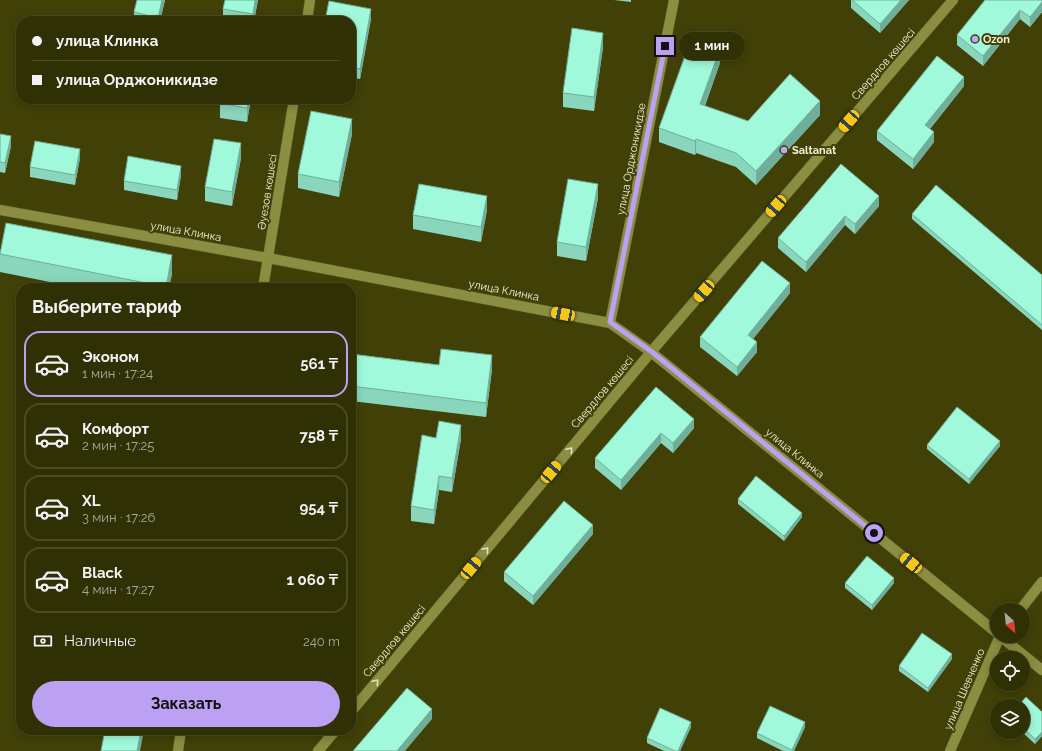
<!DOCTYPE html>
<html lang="ru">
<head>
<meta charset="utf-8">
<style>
	:root { --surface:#303005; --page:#38380f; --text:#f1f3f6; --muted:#a8a99a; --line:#4b4b27; --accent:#bca0f2 }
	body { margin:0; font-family:Raleway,sans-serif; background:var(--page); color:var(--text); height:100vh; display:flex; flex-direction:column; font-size:15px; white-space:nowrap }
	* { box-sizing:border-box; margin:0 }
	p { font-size:13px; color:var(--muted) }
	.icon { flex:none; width:22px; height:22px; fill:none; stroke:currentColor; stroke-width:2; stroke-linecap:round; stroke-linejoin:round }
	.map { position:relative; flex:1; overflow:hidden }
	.panel { position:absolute; left:16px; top:283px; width:340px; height:452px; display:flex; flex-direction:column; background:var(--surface); border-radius:16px; box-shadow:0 2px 10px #0003,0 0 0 1px var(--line) }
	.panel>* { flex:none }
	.hud { position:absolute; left:16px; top:16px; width:340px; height:88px; border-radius:16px; box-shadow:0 2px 10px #0003,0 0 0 1px var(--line); display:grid; align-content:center; height:88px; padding:0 16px; background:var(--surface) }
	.needle { width:26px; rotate:153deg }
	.controls { position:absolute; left:990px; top:603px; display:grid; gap:8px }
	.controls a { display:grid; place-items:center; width:40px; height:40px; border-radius:50%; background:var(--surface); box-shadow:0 2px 10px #0003,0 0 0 1px var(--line); font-size:20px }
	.end { position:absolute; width:18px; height:18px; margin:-9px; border:5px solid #bca0f2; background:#111; box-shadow:0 0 0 2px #111 }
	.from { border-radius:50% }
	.bubble { position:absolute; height:28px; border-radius:14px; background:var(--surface); box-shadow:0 2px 10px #0003,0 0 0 1px var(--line); font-size:13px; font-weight:700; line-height:28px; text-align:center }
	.car { position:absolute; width:12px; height:24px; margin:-12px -6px; border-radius:5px; box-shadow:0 0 3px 1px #0007; background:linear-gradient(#f5c518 24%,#345 0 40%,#f5c518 0 76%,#345 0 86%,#f5c518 0) }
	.hud b { display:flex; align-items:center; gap:14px; height:38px; font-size:15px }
	.hud b+b { border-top:1px solid var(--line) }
	.hud i { width:10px; height:10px; background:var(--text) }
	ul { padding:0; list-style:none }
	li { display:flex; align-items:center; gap:12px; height:66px; margin:0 8px 6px; padding:0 8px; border:2px solid var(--line); border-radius:16px }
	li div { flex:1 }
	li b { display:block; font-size:15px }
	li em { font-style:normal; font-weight:700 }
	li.selected { border-color:var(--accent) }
	li>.icon { width:36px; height:36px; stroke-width:1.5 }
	h2 { padding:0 16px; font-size:18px; line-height:48px }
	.pay { display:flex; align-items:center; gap:10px; height:44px; padding:0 16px; font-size:15px }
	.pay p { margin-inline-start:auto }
	.cta { display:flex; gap:8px; margin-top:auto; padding:8px 16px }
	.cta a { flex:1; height:46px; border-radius:24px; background:var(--accent); color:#111; font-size:16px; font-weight:700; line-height:46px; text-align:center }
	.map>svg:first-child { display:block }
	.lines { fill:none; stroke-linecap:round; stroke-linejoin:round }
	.minor-casing { stroke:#5c5d28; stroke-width:11 }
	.minor { stroke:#8b8d41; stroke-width:10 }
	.wall { fill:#8ad6bc }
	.shaded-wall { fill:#70ae99 }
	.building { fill:#a0f9db; stroke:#70ae99 }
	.oneway { stroke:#e2e4c0 }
	.route { stroke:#bca0f2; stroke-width:5 }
	.poi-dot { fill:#b7abf8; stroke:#404007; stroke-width:1.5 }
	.labels { text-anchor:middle; stroke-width:4; stroke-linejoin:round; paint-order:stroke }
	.poi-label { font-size:11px; font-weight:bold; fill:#f1f3d6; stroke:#404007; text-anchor:start }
	.street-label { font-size:11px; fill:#f1f3d6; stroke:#404007 }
</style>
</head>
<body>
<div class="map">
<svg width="1042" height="751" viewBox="0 0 1042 751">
	<rect width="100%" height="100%" fill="#404007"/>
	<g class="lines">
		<g class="minor-casing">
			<path id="minor" d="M307,21L310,0
				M0,210L268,258L610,323L651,352L997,633
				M263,288L294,99
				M610,323L674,0
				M1020,610L1042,582
				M1000,636L1042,670
				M351,712L651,352L953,0
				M178,751L181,730
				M318,751L336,730
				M950,751L1000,636"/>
		</g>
		<use href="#minor" class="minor"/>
	</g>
	<path class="wall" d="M165,0L160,21H134V12Z
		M225,0H258L254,21H223V9Z
		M614,0H631V2Z
		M851,0H909L880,33L851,8Z
		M1042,0V12L1030,27L1020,19L983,66L957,45V35Z
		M371,19L360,79L351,77V21Z
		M21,44V66H19V56Z
		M603,47L594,111L563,107V93Z
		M720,63L705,106L748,121L820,115L756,185L736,167L696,153L695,155L659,142V128Z
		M964,86L930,129L934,142L913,169L877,140V131Z
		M251,99L247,122L220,118V103Z
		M0,134L11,146L5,173L0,172Z
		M352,134L339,197L298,188V174Z
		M80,158L75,185L30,177V167Z
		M241,158L232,206L205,201V187Z
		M841,164L879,206L855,234L845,225L806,272L778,248V238Z
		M181,175L177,200L124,190V181Z
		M598,198L586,261L557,256V242Z
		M487,210L481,242L413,229V215Z
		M912,214L1042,275V330L912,219Z
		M0,254L172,274L169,288H80L0,272Z
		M790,293L753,339L757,352L737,376L700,347V337Z
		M351,354L439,365L492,369L486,417L351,401Z
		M656,387L694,428L673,453L661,443L621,490L595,468V458Z
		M436,438L461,439L452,492L439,490L434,524L411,521V506Z
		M927,445L1000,446L969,484L927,449Z
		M738,499L802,517L784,541L738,504Z
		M593,534L533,605L504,581V572Z
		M845,583H894L872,610L845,588Z
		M952,659L928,692L899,671V666Z
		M1023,706L1042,712V736L1035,744L1022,732H1023Z
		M691,727L680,751H664L647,743V738Z
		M805,727L794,751H783L757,738V733Z"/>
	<path class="shaded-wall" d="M162,0H165L160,21H158V18Z
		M255,0H258L254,21H253V14Z
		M901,0H909L880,33V24Z
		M1042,2V12L1030,27V17Z
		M371,9V19L360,79V69Z
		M1020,10V19L983,66V56Z
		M603,33V47L594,111V97Z
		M720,49V63L700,118V104Z
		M964,77V86L925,134V125Z
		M249,99H251L247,122V108Z
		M820,101V115L756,185V171Z
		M352,119V134L339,197V182Z
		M934,132V142L913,169V159Z
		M11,136V146L5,173V163Z
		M696,139V153L695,155V141Z
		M241,143V158L232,206V192Z
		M80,149V158L75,185V175Z
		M181,166V175L177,200V190Z
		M598,184V198L586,261V247Z
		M487,196V210L481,242V227Z
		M879,196V206L855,234V224Z
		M845,216V225L806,272V262Z
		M172,255V274L169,288H166Z
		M790,283V293L748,345V335Z
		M757,342V352L737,376V367Z
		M492,355V369L486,417V403Z
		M694,419V428L673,453V443Z
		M461,425V439L452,492V478Z
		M661,433V443L621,490V480Z
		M1000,441V446L969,484V479Z
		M439,476V490L434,524V510Z
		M802,513V517L784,541V536Z
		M593,525V534L533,605V596Z
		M894,578V583L872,610V605Z
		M952,654V659L928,692V688Z
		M432,709V719L405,751H397Z
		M691,722V727L680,751H678Z
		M805,722V727L794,751H792Z
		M141,730H144L140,751H137Z
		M1042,732V736L1035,744V739Z"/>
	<path class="building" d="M137,0H162L158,18L134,12Z
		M225,0H255L253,14L223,9Z
		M852,0H901L880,24Z
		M985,0H1042V2L1030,17L1020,10L983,56L957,35Z
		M329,1L371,9L360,69L351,67V21H325Z
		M572,28L603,33L594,97L563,93Z
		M691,39L720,49L700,104L748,121L790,74L820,101L756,171L736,153L696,139L695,141L659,128Z
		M21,44V56H19Z
		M937,56L964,77L925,125L934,132L913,159L877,131Z
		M220,99H249L247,108L220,103Z
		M311,111L352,119L339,182L298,174Z
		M0,134L11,136L5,163L0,162Z
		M214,139L241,143L232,192L205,187Z
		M35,141L80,149L75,175L30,167Z
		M128,156L181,166L177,190L124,181Z
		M841,164L879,196L855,224L845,216L806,262L778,238Z
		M568,179L598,184L586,247L557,242Z
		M419,184L487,196L481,227L413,215Z
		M936,185L1042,275V325L912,214Z
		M6,223L172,255L166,287L0,254Z
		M762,261L790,283L748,335L757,342L737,367L700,337Z
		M441,349L492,355L486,403L351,386V354L439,365Z
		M656,387L694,419L673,443L661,433L621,480L595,458Z
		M957,407L1000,441L969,479L927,445Z
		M439,421L461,425L452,478L439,476L434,510L411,506L422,435L436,438Z
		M756,476L802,513L784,536L738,499Z
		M564,501L593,525L533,596L504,572Z
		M867,556L894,578L872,605L845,583Z
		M922,633L952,654L928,688L899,666Z
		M407,688L432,709L397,751H353Z
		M1026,697L1042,712V732L1035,739L1023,728V706H1018Z
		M770,706L805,722L792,750L757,733Z
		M660,708L691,722L678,751H675L647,738Z
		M105,730H141L137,751H101Z"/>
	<defs><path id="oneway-chevron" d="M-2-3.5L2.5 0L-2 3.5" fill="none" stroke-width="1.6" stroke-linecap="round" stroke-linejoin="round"/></defs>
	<g class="oneway">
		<use href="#oneway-chevron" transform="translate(570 450) rotate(-50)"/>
		<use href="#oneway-chevron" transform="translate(486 550) rotate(-50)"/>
		<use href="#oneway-chevron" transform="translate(376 682) rotate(-50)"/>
	</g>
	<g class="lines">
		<path class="route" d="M665,46L610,322L652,352L874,533"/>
	</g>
	<g class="poi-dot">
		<circle cx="975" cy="39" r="4"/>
		<circle cx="784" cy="150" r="4"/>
	</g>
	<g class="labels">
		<g class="poi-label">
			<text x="983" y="43">Ozon</text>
			<text x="792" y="154">Saltanat</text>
		</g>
		<g class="street-label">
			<text transform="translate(883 64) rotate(-49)" y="4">Свердлов көшесі</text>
			<text transform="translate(631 159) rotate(-79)" y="4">улица Орджоникидзе</text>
			<text transform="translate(267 192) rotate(-81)" y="4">Әуезов көшесі</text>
			<text transform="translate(186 231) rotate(10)" y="4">улица Клинка</text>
			<text transform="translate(504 290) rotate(11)" y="4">улица Клинка</text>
			<text transform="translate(602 392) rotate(-50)" y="4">Свердлов көшесі</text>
			<text transform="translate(795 453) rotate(39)" y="4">улица Клинка</text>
			<text transform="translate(394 641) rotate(-50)" y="4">Свердлов көшесі</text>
			<text transform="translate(964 689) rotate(-67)" y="4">улица Шевченко</text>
		</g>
	</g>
</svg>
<div class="controls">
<a><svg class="needle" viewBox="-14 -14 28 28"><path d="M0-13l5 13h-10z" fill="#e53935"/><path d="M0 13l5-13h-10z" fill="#a8a99a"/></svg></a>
<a><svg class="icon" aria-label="locate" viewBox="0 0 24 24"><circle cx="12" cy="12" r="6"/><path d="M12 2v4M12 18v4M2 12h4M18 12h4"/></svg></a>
<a><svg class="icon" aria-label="layers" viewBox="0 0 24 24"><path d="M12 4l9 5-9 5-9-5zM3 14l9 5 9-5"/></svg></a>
</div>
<i class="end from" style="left:874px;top:533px"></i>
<i class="end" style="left:665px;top:46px"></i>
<div class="bubble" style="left:679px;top:32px;width:66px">1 мин</div>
<i class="car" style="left:849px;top:121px;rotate:221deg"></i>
<i class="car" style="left:776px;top:206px;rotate:221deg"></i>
<i class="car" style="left:704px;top:291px;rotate:221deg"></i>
<i class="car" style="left:563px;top:314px;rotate:281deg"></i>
<i class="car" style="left:551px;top:472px;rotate:40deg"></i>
<i class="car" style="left:911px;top:563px;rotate:309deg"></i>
<i class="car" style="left:471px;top:568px;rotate:40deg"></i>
<div class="hud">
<b><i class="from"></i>улица Клинка</b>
<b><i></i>улица Орджоникидзе</b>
</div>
<section class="panel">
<h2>Выберите тариф</h2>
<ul>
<li class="selected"><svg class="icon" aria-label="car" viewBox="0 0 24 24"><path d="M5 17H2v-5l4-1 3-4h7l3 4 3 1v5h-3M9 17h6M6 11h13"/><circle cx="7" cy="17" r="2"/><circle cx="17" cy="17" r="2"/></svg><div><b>Эконом</b><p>1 мин · 17:24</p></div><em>561 ₸</em></li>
<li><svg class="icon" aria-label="car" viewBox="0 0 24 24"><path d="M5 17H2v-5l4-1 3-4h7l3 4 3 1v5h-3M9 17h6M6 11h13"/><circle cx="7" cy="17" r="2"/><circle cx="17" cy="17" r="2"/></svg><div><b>Комфорт</b><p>2 мин · 17:25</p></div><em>758 ₸</em></li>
<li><svg class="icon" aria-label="car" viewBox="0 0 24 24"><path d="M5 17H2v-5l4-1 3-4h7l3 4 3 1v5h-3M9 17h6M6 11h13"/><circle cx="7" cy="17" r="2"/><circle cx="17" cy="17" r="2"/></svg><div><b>XL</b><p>3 мин · 17:26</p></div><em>954 ₸</em></li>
<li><svg class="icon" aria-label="car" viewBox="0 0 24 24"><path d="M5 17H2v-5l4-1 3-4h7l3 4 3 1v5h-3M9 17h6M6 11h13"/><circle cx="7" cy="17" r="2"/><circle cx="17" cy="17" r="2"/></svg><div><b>Black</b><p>4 мин · 17:27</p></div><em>1 060 ₸</em></li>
</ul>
<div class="pay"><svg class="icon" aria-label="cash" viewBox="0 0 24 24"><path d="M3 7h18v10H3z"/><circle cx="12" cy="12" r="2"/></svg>Наличные<p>240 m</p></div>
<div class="cta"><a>Заказать</a></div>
</section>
</div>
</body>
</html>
